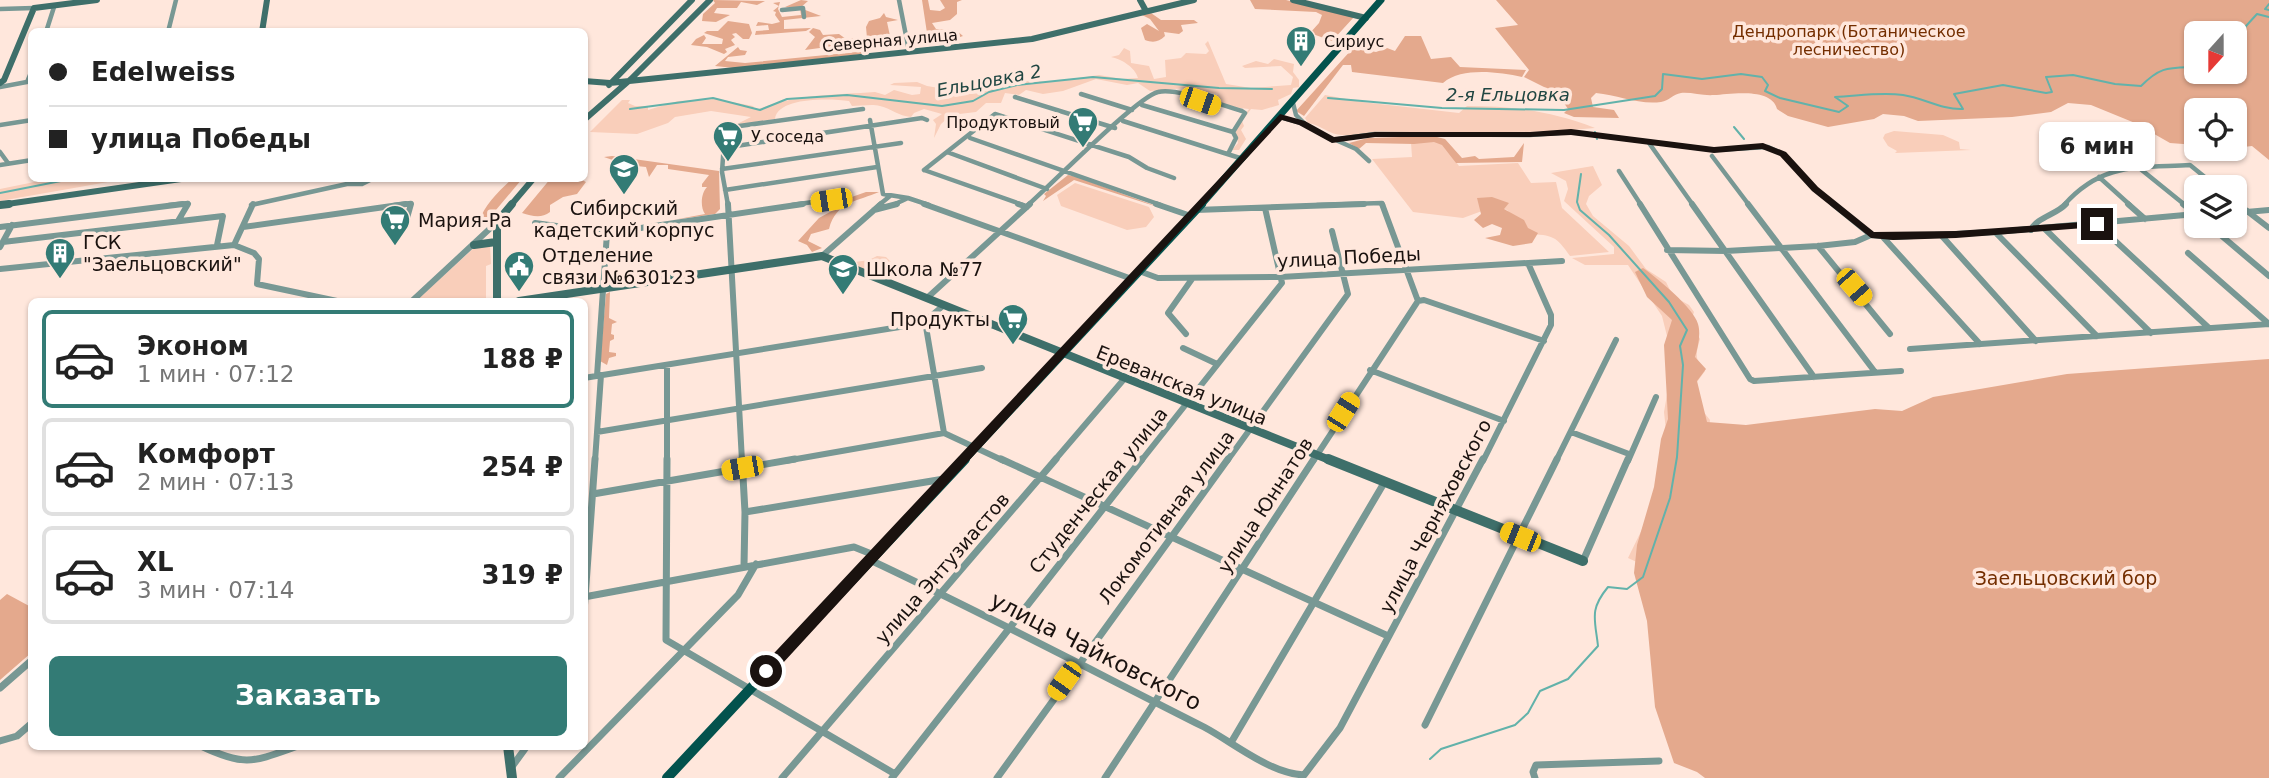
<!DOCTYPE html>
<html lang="ru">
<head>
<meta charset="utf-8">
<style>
	:root { --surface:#fff; --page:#f6f6f6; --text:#222; --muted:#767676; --line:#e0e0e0; --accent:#337b75 }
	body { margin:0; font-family:"DejaVu Sans",sans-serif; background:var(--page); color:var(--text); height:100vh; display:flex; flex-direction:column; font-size:26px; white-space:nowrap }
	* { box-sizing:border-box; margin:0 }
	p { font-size:23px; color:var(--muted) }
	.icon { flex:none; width:38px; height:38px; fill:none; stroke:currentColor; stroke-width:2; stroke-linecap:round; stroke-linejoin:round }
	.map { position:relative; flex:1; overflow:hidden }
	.sheet { position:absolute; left:28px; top:298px; width:560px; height:452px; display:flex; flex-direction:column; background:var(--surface); border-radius:10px; box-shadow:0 2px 5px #0004 }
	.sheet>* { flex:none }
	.hud { position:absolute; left:28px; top:28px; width:560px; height:154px; border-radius:10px; box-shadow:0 2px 5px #0004; display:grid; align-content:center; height:154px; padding:0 21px; background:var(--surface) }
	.needle { width:46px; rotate:201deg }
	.fabs { position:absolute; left:2184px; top:21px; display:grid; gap:14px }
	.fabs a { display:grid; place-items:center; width:63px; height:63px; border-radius:10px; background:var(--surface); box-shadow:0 2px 5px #0004; font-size:35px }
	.end { position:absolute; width:32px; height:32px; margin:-16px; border:9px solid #1a120f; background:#fff; box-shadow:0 0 0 4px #fff }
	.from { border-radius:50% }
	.bubble { position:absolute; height:49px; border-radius:10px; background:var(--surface); box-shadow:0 2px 5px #0004; font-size:23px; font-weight:800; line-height:49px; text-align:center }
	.car { position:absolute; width:21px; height:42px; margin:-21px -10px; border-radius:9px; box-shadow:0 0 5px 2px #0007; background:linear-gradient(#f5c518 24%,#345 0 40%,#f5c518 0 76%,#345 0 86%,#f5c518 0) }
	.hud b { display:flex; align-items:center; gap:24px; height:66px; font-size:26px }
	.hud b+b { border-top:2px solid var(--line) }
	.hud i { width:18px; height:18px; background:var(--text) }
	ul { padding:12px 0 0; list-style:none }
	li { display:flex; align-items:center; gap:21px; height:98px; margin:0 14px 10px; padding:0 7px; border:4px solid var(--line); border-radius:10px }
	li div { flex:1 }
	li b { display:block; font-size:26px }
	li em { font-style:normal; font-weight:800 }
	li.on { border-color:var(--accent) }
	li>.icon { width:63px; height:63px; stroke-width:1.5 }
	.primary-button { display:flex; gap:14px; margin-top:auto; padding:14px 21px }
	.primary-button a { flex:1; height:80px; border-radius:10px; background:var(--accent); color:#fff; font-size:28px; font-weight:800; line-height:80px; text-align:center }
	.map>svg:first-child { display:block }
	.green { fill:#f9ceba }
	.forest { fill:#e4a98d; fill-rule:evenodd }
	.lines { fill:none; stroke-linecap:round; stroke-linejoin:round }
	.stream { stroke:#62b2aa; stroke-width:2 }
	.street-far2 { stroke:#789894; stroke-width:4.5 }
	.street-far1 { stroke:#789894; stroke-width:6 }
	.street { stroke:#789894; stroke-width:7 }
	.secondary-far2 { stroke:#3e6f6a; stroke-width:6 }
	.secondary-far1 { stroke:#3e6f6a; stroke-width:8 }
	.secondary { stroke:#3e6f6a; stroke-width:10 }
	.primary-far2 { stroke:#03524d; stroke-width:7 }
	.primary-far1 { stroke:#03524d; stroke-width:8 }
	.primary { stroke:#03524d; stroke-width:10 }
	.route { fill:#1a120f }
	.labels { text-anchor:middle; stroke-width:7; stroke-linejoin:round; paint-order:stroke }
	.far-park-label { font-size:16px; fill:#742e00; stroke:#ffe7dc }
	.far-street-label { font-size:16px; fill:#1a120f; stroke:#ffe7dc }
	.far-poi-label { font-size:16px; fill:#1a120f; stroke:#ffe7dc; text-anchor:start }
	.far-water-label { font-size:18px; font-style:italic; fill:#204642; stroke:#ffe7dc }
	.poi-label { font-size:19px; fill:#1a120f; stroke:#ffe7dc; text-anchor:start }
	.street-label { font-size:19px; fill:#1a120f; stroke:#ffe7dc }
	.park-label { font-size:19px; fill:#742e00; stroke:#ffe7dc }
	.near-street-label { font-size:23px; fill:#1a120f; stroke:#ffe7dc }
</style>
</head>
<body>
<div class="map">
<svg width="2269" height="778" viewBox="0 0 2269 778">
	<rect width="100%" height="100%" fill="#ffe7dc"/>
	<path class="green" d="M1208,41L1226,84L1251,88L1291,85L1293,77L1281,66L1245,68L1242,66L1256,61L1268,64L1274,59L1294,64L1293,72L1299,80V87L1293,88L1291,94L1278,100L1279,105L1262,110L1251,109L1242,121L1244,126L1241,130L1246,139L1239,150H1232L1238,143L1235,128L1249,109L1214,105L1213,99L1218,94L1185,88L1150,91L1138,83L1127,85L1096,79L1063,91L1043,94L1026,90L1019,95L1005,93L1001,103H986L976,112L951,115L941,124L934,138L936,124L933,120L942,114L924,109L914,113L911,117C898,116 892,109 880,106C872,104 861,106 852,106L849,101C830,98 777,97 775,119L735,125L751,117L711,111L675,117L668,123L637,134L590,132L622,100H630L628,103L635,106H648V110L678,101L716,99L753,106L756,110C795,94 833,95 875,92L885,95L894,90L912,95L920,94L921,87L890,85L894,83L917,82L927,86L945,89L1029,81L1051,82L1099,75L1122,79L1138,78C1135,67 1121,59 1111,57L1119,55L1124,48L1130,51L1131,63L1149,66L1154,79L1166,77L1165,60L1181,58L1186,53L1206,54L1209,51L1205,44Z
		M1325,95L1362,102L1459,113L1467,106C1512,106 1552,111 1595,128C1532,134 1470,132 1407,132C1385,132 1363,136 1342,135C1330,135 1321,125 1308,123L1305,118Z
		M1894,131L1943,135L1959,142L1960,149L1971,150L1895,153L1897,151L1888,146L1883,138L1885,134Z
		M1427,142H1442L1459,166L1518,163L1531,183L1556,182L1562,208L1609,252L1570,256C1556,236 1553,235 1528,234L1507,210L1480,203L1482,211L1463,218L1413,212L1372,159L1412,157L1411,143Z
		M1593,166L1602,185L1589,196L1586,204L1593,216L1629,246L1646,269L1666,282L1673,296L1689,305L1694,312L1691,321L1700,339C1696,352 1694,361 1705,371L1697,382L1698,405L1710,420L1706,462L1665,575L1628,558L1652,509L1668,450L1664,412L1673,360L1662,316L1628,265H1585L1572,258L1614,254V247L1564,201L1568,189L1566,181L1551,173Z
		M49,179H125L0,201V189Z
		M1075,183L1149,207L1154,217L1146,227L1127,230L1061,206L1057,195Z
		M490,245L491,264L486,266V301H416L475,247Z
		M877,256L886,257L893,264L894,268L881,270L883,274L880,276L848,263L869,260Z"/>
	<path class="forest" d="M713,0L765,1L757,5L741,2L737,8H717L714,13L730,15L716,22L702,21L703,14L715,3Z
		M801,0L808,1L800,8L821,16L784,20V29L811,28L806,31L755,35L756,31L769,30L768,25L756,26L758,22L772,24L780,22L775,15L776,12L773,11L779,6L773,3L780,2L778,9L782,17L801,15L800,9L785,7Z
		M922,0H928L930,10L940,11L945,8L940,0H962L957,2V14L950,20L932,23L936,29L956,30L963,36L957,38L955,31L945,32V40L927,33Z
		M1250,0H1286L1354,17L1332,41L1310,33L1319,23L1322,15L1316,12L1255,9Z
		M1496,0H2269V160L2252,146L2235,148V110H2196V145L2170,143L2135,123L2091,105L2068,103L2051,112L2012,117L1918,121L1904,116L1883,114L1874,119L1828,127L1788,116L1777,109C1772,87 1730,94 1714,95C1703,96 1691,92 1681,93C1673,94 1669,101 1661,102C1639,105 1618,95 1596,93L1591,98L1593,107L1614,110L1619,118L1574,117L1564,113L1568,109L1558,94L1524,77L1529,70L1495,28L1518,25ZM2196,33H2235V72H2196Z
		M884,13L886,17L898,20L887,22L890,36L878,40L867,38L866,27L869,21L880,18Z
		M1151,13L1161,20H1194L1198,23L1181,25L1183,31L1179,34L1164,32L1165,36C1159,42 1153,43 1145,40L1141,28L1147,24L1159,31L1150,19L1142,15Z
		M728,21L749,24L752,33L749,39H743L736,33L732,34L735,37L731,40L735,45L725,49L727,52L724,54L707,47L691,45L696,39L704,35L706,38L702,44H722L723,39L704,33L707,31H718Z
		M813,28L820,30L823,35L839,34L846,39L856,38L857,43L805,50L815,37L809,32Z
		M1405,36H1421L1431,59L1451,57L1460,67L1526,70L1522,77C1498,72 1462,67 1443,83L1352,72L1351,65H1343L1304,116L1296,111L1353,48L1376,52L1387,48L1395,51Z
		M738,47L740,50L747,51L745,55L728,57L725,61L745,63L867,51L863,54L734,68L715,66Z
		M1433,136L1445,139L1462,158L1475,156L1479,159L1514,157L1524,143L1522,162L1456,163L1442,145L1434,142L1414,144L1366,143L1359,149L1349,143L1368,138Z
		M612,156L719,171L720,209L715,214L673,220L705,214C700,207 701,193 707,187H702V184L709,175L668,169V165H657L649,177L646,167L627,165L604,157Z
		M1068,175L1077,177L1164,209L1074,180L1043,201L1046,196L1044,194Z
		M513,178L522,179L485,223L479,222C484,205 500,190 513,178Z
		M551,178L580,179L586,182L577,194L563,197L550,205V212C541,219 532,216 522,213Z
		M866,192H879C859,201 836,201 829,229L811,234L808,241L822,248L812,252L807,245L798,241L819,218L839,207L840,204L833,201L832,195L846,199Z
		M1492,197L1509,203L1504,209L1524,220L1528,228L1538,233L1532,243L1513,246L1485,238L1500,235L1502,228L1492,224L1483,228L1474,220L1481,214L1477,198Z
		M1643,268C1657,278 1694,308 1698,324C1701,334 1698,347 1695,357L1706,369L1697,381L1707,422L1746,425L1875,409L1902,411L1933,397L2067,374L2269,359V778H1705L1697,772L1674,763L1655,707L1647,621L1634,573L1637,545L1654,487L1661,439L1668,419L1664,345L1672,320L1647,297L1635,272Z
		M610,292L609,318L617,322L612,324L611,334L614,335V339L610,341L609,352L616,353V356L609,358L607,365L600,361L606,294Z
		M7,594L31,607V653L0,680V600Z"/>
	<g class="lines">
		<path class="stream" d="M2269,4L2265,9L2269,10
			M2235,40L2239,41L2246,26L2257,14L2269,17
			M2235,55V59
			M1328,98L1442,108L1564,110L1655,96L1662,89L1663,74L1702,79L1741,74L1762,77L1768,85L1765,91L1780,98L1839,112L1848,106L1835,97C1858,96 1880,92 1903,95C1924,98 1941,110 1963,109L1954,94L2003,85L2046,93L2052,92L2046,77L2073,75L2115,84L2141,86C2161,66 2168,68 2196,67
			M630,109L713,98L760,110L787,99L847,95L942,106L973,101L989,92L1017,85L1093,77L1219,88L1272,89
			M1734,127L1744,139
			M1595,132L1597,139
			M0,193L76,178
			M1430,759L1441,749L1515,725L1528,713L1540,691L1568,679L1598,646C1595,619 1589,610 1608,587L1627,589L1643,577L1670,498L1677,457L1683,365L1680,346L1687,330L1669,302L1609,235L1580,210L1577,202L1581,174"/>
		<path class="street-far2" d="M899,0L909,51
			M0,9L34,8
			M782,10L803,8L804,17
			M46,32L54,7
			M168,32L176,0
			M27,82L32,70
			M0,87L32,81
			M1081,94L1132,110
			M1015,97L1115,128
			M1293,103L1296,115L1306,125L1332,140L1375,134L1530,135L1571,132L1714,150L1768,147L1783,154L1815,189L1835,205
			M1142,105L1233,132
			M1280,117L1305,124
			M870,120L883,194L908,198L929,205
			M1123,121L1243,159
			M0,125L32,120
			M970,138L1161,205
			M1338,141L1356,149L1369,161
			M1649,143L1693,205
			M723,148L922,118L927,120
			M0,152L8,163
			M947,152L1047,189
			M1228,154L1236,138L1233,132
			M1712,156L1749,205
			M0,165L32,160
			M2138,167L2185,205
			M722,169L901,143
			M924,170L995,114L1129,157L1147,168L1174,178
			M924,170L1023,205
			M1619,171L1641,205
			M2099,177L2130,205
			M725,190L877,167
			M2235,201L2241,205
			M169,205L188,203L187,205
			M251,205L347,184H362L374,178
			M394,205L411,203L410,205
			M728,205L722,172L725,128L863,109
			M792,205L848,197
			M879,205L890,196
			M893,205L908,198
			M1028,205C1050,186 1137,97 1158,92C1176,87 1223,106 1242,111L1245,113L1233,132
			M1317,205L1382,203L1383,205
			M2064,205C2102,162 2138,168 2190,165L2217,187"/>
		<path class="street-far1" d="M728,204L742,461
			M924,204L1132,279
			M1018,204L1027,207
			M1156,204L1191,216
			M1640,204L1750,379L1754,381L1901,371
			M1692,204L1814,377
			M1748,204L1875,372
			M1833,204L1871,235
			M2128,204L2145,219
			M2183,204L2196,214
			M2238,204L2269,228
			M874,210L897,204
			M1196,210L1364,204
			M2235,213L2269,210
			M407,218L411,204
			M178,221L188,204
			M535,223L607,233L803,204
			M2097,224L2209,328
			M2210,226L2269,276
			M0,227L183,204
			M243,227L406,204
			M2045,229L2151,333
			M2031,230C2037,217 2056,215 2066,204
			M1996,233L2097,336
			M1941,235L2036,341
			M1882,236L1980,344
			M3,242L223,216L217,245
			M234,245L253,204
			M1818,246L1890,334
			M0,247L12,225
			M1667,250L1726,251L1818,246L1855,242L1871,235L1893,237L1996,232L2196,214
			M2188,253L2269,324
			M822,256L881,204
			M0,269L234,245L254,253L259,259L257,284L337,301
			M1139,271L1158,278L1281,277L1562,261
			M927,298L1030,204
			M412,301L497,222
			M1418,301L1424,300L1544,341
			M925,321L944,433
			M1186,334L1168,313L1192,279
			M1183,348L1217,364
			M1910,349L2269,324
			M1370,370L1504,421
			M597,376L607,233
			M584,378L912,325L925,321L944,305
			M597,432L982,368
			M1571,432L1629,454
			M595,461L601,375
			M667,461V365
			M785,461L944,433L1004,461
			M1054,461L1125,378
			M1141,461L1282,283L1265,208
			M1227,461L1348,294L1332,231
			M1313,461L1418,301L1382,204
			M1483,461L1551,325V315L1528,263
			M1556,461L1616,340
			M1628,461L1656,397"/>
		<path class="street" d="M667,459L666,640L895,774
			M742,459L745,512L744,566
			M1001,459L1388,636
			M593,494L795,459
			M745,512L944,479
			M870,560C983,613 1093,671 1204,727C1234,743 1269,773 1304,775L1340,728L1483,459
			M1583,561L1628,459
			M584,597L854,547L874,555
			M584,612L595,459
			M0,688L32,660
			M1425,725L1557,459
			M0,741L17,736L32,723
			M1232,741L1384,483
			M201,746C245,767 253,762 298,746
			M511,768L527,746
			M559,778L738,595L756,564
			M782,778L1056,459
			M892,778L1142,459
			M997,778L1228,459
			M1105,778L1314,459
			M1535,778L1533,772L1536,765L1659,761"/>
		<path class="secondary-far2" d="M1140,0L1146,11
			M1293,0L1366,18
			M262,32L267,0
			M584,81L610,83L1032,39L1194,0
			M0,83L4,80L34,8L97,0
			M609,85L692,0
			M584,120L631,79L710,0
			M0,205L188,178
			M511,205L534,178"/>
		<path class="secondary-far1" d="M0,205L9,204
			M474,245L496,242
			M497,301V222L512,204
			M519,301L822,256L1332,461"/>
		<path class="secondary" d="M1328,459L1583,561
			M508,746L512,778"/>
		<path class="primary-far2" d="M1201,205L1381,0"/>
		<path class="primary-far1" d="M963,461L1202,204"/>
		<path class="primary" d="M667,778L965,459"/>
	</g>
	<path class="route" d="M1280,114L1305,121L1334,137L1375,132H1530L1571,129L1714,147L1763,143L1786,152L1818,187L1874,232L1956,231L2097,221L2102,224L2097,227L1956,238L1893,240L1871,238L1812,191L1780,156L1762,149L1714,153L1571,135L1530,137H1375L1332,143L1299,125L1282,120L771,676H761V667Z"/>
	<defs>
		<g id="building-pin" transform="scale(1.575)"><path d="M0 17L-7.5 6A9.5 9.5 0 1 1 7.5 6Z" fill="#337b75" stroke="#ffe7dc"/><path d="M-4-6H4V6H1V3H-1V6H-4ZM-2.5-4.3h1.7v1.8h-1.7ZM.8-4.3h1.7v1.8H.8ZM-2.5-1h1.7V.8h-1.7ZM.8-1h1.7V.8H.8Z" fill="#fff"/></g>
		<g id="supermarket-pin" transform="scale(1.575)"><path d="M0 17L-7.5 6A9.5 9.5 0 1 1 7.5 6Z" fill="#337b75" stroke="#ffe7dc"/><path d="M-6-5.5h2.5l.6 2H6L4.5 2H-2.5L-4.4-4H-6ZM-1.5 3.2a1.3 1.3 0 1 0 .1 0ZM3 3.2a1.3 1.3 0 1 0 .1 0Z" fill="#fff"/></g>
		<g id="school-pin" transform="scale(1.575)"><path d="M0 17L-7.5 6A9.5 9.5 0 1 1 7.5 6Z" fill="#337b75" stroke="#ffe7dc"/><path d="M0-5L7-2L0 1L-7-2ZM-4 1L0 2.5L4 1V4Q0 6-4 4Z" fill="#fff"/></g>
		<g id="civic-pin" transform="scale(1.575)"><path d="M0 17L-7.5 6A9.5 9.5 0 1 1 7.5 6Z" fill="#337b75" stroke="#ffe7dc"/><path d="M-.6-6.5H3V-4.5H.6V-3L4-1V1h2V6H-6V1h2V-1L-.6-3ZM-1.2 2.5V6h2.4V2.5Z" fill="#fff"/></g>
	</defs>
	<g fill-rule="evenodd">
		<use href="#building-pin" x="1301" y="41"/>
		<use href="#supermarket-pin" x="1083" y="122"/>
		<use href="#supermarket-pin" x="728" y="136"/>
		<use href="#school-pin" x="624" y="169"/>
		<use href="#supermarket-pin" x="395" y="220"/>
		<use href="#building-pin" x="60" y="253"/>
		<use href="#civic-pin" x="519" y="266"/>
		<use href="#school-pin" x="843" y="269"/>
		<use href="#supermarket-pin" x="1013" y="319"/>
	</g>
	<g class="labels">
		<g class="far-park-label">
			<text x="1849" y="37">Дендропарк (Ботаническое<tspan x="1849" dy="18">лесничество)</tspan></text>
		</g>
		<g class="far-street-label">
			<text transform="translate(890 40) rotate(-5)" y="6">Северная улица</text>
		</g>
		<g class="far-poi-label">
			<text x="1324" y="47">Сириус</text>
			<text x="1060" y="128" text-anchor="end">Продуктовый</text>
			<text x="751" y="142">У соседа</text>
		</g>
		<g class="far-water-label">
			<text transform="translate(989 81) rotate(-11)" y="6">Ельцовка 2</text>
			<text x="1508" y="101">2-я Ельцовка</text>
		</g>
		<g class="poi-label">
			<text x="624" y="215" text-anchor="middle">Сибирский<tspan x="624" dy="22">кадетский корпус</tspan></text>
			<text x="418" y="227">Мария-Ра</text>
			<text x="83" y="249">ГСК<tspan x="83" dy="22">"Заельцовский"</tspan></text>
			<text x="542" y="262">Отделение<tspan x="542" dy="22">связи №630123</tspan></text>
			<text x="866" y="276">Школа №77</text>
			<text x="990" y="326" text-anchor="end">Продукты</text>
		</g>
		<g class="street-label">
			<text transform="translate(1349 257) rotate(-3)" y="7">улица Победы</text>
			<text transform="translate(1182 385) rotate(22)" y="7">Ереванская улица</text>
			<text transform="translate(1098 490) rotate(-51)" y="7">Студенческая улица</text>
			<text transform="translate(1265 505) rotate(-57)" y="7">улица Юннатов</text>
			<text transform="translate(1435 516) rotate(-62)" y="7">улица Черняховского</text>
			<text transform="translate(1166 517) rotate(-53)" y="7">Локомотивная улица</text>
			<text transform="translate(942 568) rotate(-49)" y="7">улица Энтузиастов</text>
		</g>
		<g class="park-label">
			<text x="2066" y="585">Заельцовский бор</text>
		</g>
		<g class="near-street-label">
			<text transform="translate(1096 651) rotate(27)" y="8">улица Чайковского</text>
		</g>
	</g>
</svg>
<div class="fabs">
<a><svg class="needle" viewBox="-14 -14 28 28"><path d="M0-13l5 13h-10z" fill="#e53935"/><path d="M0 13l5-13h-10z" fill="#767676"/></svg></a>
<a><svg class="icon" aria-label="locate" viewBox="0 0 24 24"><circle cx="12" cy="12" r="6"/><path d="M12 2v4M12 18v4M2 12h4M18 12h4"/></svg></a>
<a><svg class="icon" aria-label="layers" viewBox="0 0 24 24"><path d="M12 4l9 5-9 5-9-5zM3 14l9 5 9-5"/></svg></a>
</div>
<i class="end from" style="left:766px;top:671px"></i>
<i class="end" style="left:2097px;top:224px"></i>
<div class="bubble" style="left:2039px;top:122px;width:116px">6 мин</div>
<i class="car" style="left:1200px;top:101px;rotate:109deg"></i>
<i class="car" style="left:831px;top:200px;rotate:261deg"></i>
<i class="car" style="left:1854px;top:287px;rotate:139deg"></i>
<i class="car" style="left:1343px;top:412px;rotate:32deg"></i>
<i class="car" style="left:742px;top:468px;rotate:260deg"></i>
<i class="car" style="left:1520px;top:537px;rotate:292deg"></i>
<i class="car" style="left:1064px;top:681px;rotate:215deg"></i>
<div class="hud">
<b><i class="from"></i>Edelweiss</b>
<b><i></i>улица Победы</b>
</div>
<section class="sheet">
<ul>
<li class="on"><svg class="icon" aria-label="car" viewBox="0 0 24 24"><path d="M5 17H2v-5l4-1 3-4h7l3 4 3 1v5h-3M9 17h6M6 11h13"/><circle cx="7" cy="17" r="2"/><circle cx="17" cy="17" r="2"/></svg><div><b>Эконом</b><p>1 мин · 07:12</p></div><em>188 ₽</em></li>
<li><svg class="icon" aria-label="car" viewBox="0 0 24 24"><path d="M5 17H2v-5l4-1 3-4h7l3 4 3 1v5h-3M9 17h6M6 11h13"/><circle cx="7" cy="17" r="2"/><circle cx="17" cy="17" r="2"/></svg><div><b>Комфорт</b><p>2 мин · 07:13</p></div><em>254 ₽</em></li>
<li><svg class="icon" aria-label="car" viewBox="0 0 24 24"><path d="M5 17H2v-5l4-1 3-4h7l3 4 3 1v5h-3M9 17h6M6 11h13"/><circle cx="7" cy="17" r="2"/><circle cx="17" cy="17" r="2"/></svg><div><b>XL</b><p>3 мин · 07:14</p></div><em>319 ₽</em></li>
</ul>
<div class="primary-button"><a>Заказать</a></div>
</section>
</div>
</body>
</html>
